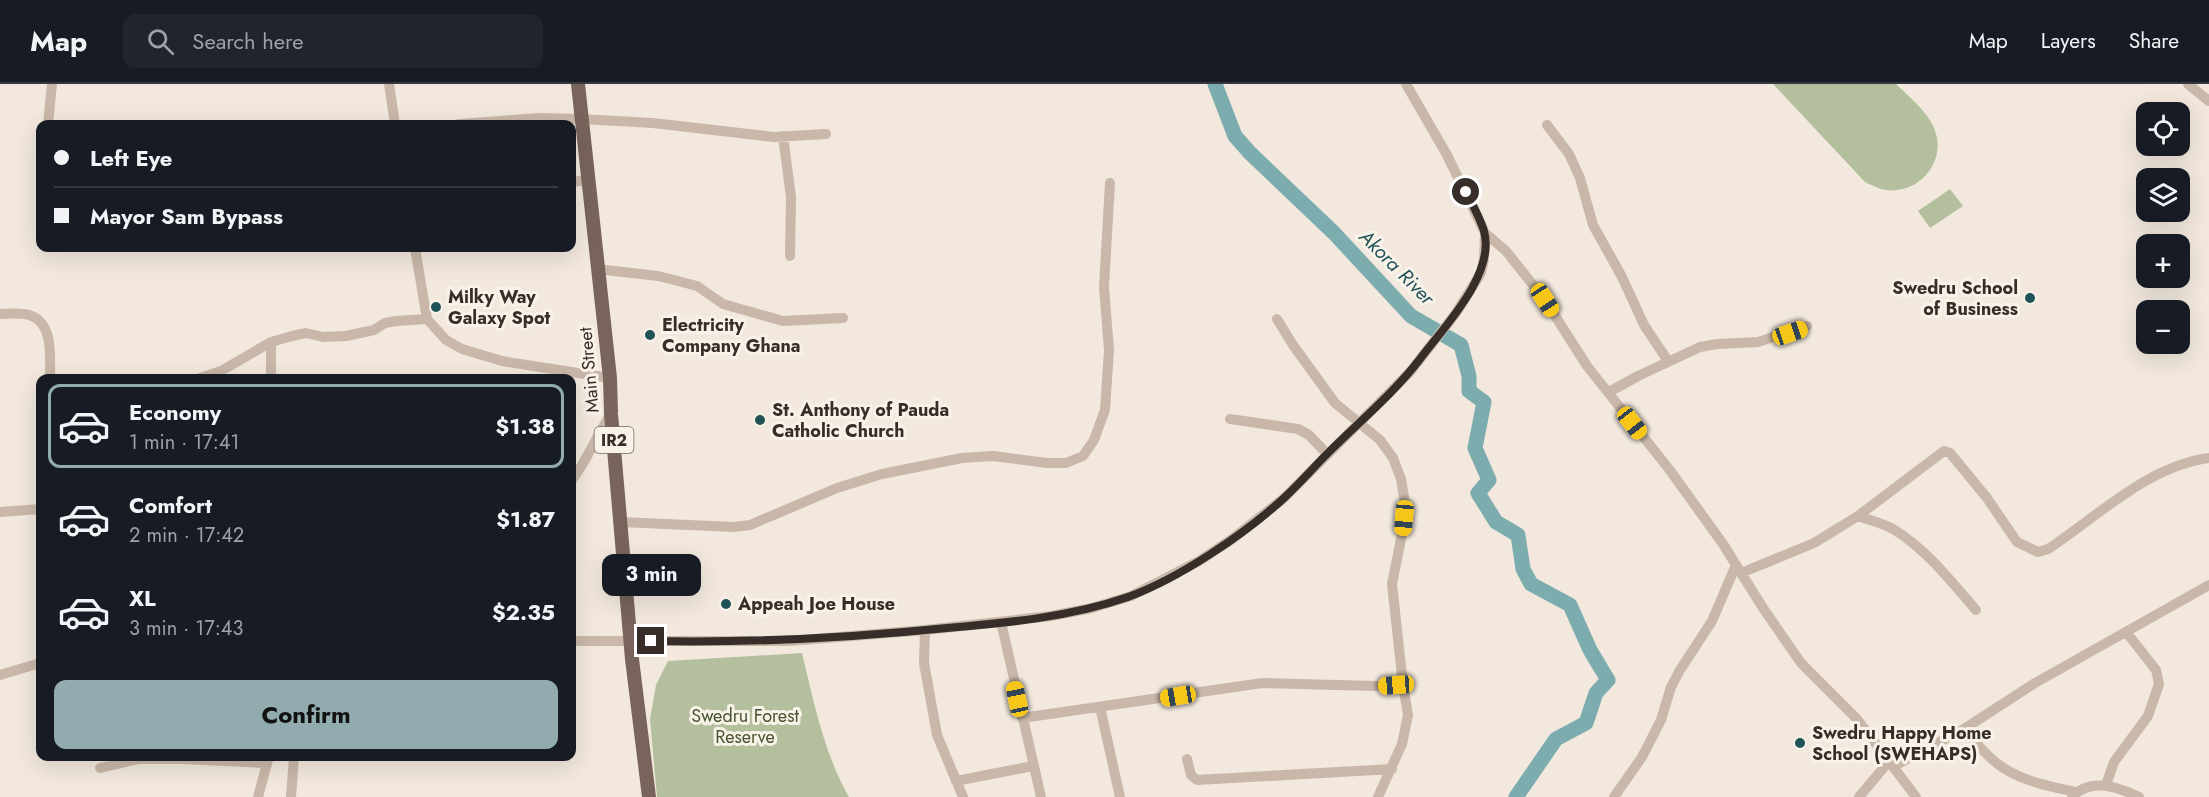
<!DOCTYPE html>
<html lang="en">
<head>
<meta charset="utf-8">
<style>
	:root { --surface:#171b24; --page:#20242c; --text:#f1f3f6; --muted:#9ea1a6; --line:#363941; --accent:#92abae }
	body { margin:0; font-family:Jost,sans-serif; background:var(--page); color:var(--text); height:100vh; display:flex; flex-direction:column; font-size:22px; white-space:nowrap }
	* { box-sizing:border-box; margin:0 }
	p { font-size:20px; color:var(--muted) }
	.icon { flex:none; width:33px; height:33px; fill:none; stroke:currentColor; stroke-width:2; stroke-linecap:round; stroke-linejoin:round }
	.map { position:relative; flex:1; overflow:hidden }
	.details { position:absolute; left:36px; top:290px; width:540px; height:387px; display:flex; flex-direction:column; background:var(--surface); border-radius:12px; box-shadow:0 6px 24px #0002 }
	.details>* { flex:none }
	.hud { position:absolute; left:36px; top:36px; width:540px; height:132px; border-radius:12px; box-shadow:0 6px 24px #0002; display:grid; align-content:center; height:132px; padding:0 18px; background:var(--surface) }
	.tools { position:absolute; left:2136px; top:18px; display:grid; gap:12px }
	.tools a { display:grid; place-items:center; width:54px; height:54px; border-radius:12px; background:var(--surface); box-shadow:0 6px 24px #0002; font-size:30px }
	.end { position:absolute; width:27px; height:27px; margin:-14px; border:8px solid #372d29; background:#fff; box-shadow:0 0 0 3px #fff }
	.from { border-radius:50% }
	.bubble { position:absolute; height:42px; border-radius:12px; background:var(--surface); box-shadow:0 6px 24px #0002; font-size:20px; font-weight:700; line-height:42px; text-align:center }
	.car { position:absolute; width:18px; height:36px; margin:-18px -9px; border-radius:8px; box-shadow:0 0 4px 2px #0007; background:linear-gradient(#f5c518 24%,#345 0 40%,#f5c518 0 76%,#345 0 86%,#f5c518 0) }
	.hud b { display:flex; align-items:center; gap:21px; height:57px; font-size:22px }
	.hud b+b { border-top:2px solid var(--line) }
	.hud i { width:15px; height:15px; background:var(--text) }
	ul { padding:10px 0 0; list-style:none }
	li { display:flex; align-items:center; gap:18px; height:84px; margin:0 12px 9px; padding:0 6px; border:3px solid transparent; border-radius:12px }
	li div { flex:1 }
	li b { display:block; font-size:22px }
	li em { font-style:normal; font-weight:700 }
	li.on { border-color:var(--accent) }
	li>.icon { width:54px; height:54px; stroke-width:1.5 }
	.button { display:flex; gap:12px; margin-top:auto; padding:12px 18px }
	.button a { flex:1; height:69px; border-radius:12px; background:var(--accent); color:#111; font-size:24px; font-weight:700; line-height:69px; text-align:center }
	header { display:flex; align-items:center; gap:36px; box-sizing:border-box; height:84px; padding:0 30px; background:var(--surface); border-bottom:2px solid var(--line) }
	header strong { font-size:28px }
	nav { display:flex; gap:33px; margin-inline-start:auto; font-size:21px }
	.search { width:420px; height:54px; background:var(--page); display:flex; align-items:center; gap:15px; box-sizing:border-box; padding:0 21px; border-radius:12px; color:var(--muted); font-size:22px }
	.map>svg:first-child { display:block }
	.green { fill:#b4c09d }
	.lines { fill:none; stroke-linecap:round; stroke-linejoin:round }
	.river { stroke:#7dacae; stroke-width:15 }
	.minor { stroke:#c9b8a9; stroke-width:10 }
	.major { stroke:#78645a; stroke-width:14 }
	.route { stroke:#372d29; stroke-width:8 }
	.poi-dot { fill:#1f5357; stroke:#f9f2e9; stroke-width:2 }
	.labels { text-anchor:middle; stroke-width:6; stroke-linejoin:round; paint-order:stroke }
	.shield { fill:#f9f2e9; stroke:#716863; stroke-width:1.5 }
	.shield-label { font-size:16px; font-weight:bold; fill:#372d29 }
	.poi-label { font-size:18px; font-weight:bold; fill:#372d29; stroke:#f9f2e9; text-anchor:start }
	.street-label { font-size:18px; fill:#372d29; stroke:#f9f2e9 }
	.park-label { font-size:18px; fill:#46542d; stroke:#f9f2e9 }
	.water-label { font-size:20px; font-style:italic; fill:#1f5357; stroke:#f9f2e9 }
</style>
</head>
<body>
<header>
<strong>Map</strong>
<div class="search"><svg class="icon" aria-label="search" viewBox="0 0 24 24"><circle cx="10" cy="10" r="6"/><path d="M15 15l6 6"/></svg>Search here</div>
<nav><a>Map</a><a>Layers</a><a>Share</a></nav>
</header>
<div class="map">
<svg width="2209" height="713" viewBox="0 0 2209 713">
	<rect width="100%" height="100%" fill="#f2e8dd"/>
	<path class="green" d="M1773,0H1896C1910,14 1931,30 1936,50C1944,76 1923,104 1896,106C1885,108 1875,103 1865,98Z
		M1950,105L1963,122L1930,144L1918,127Z
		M802,569C814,619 824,669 849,713H657L650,635L656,601L668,577Z"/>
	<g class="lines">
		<path class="river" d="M1215,0L1235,52L1250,69L1334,149L1411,232L1461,261L1469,292V307L1484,318L1475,364L1489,396L1478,409L1496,438L1518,451L1523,485L1531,500L1570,521L1590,566L1608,596L1596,609L1586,639L1556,655L1516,713"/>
		<path class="minor" d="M389,0L395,40
			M2188,0L2209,17
			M48,40L52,0
			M459,40L540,34L581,35L653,39L774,53L826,50
			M1547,41L1569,70L1580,94L1593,141L1622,193L1644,241L1668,277
			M783,52L791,113L790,172
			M572,98L587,96
			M1485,149L1506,167L1545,216L1587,282L1669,385L1723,460L1763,524L1801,579L1857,635L1916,713
			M415,164L427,235L446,256L462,265L502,277L610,294
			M597,185L658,192L674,196L697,202L723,220L783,237L843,234
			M0,230C9,230 20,228 29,231C54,238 50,274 50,294
			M200,294L221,287L271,258L292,252L306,249L323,253L346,252L374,246L385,239L396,237L427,235
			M271,294V258
			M1609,308L1638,292L1700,263L1717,260L1758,258L1807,242
			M1230,335L1298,345L1309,351L1327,370
			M572,396C588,375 596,352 611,330
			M0,428L40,425
			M1858,432C1869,436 1882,439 1893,445C1926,465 1951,497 1976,526
			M621,438L734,443L750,441L837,404L882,390L962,374L993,372L1047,379H1066L1083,372L1094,356L1105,326L1109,266L1104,203L1110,99
			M1741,489L1814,459L1858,432L1944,367L1950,369L1987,414L2017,458L2038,468L2048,465C2098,432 2148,382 2209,374
			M1001,538L1041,713
			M925,546L924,579L937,651L963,713
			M572,557H790L925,546L1051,532L1092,524L1131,512L1199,477L1232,455L1283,415L1410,288L1456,229L1481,189L1484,175L1485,149L1447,71L1406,0
			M0,591L40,579
			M1100,623L1120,713
			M1022,634L1262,599L1376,602L1403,601L1392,500L1402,450L1405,419L1401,395L1393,374L1380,356L1335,319L1293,261L1277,235
			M1964,645C1973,655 1982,667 1993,676C2015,696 2048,702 2076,708
			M1187,675L1191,691L1197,696L1392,685
			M1894,682L1964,645L2035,599L2209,501
			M100,684L139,675H183L265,679
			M956,697L1033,682
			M2106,701L2114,678L2148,632L2159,600L2156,586L2127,549
			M258,713L269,672
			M291,713L294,672
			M1378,713L1402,660L1408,631L1403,601
			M1614,713L1642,673L1661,636L1671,603L1680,586L1712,537L1736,481
			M1859,713L1890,676
			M2072,713C2091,693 2118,703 2139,713"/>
		<path class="major" d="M578,0L610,294L611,330L632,575L649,713"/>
	</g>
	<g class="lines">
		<path class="route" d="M651,557C750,559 848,554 947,544C1007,539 1070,533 1128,513C1178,495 1245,450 1284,414C1299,400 1313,384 1328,369C1359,338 1393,310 1420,275C1444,243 1496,190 1484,147C1480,134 1473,121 1466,108"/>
	</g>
	<g class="poi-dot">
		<circle cx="2030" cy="214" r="6"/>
		<circle cx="436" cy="223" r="6"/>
		<circle cx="650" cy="251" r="6"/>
		<circle cx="760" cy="336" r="6"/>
		<circle cx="726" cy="520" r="6"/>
		<circle cx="1800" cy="659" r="6"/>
	</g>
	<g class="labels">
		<rect class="shield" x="594.5" y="343" width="39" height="26" rx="4.5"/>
		<g class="shield-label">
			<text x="614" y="362">IR2</text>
		</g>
		<g class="poi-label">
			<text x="2018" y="210" text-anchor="end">Swedru School<tspan x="2018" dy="21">of Business</tspan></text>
			<text x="448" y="219">Milky Way<tspan x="448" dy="21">Galaxy Spot</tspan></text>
			<text x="662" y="247">Electricity<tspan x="662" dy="21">Company Ghana</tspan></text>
			<text x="772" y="332">St. Anthony of Pauda<tspan x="772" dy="21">Catholic Church</tspan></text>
			<text x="738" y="526">Appeah Joe House</text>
			<text x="1812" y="655">Swedru Happy Home<tspan x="1812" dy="21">School (SWEHAPS)</tspan></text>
		</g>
		<g class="street-label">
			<text transform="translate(589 286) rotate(-95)" y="6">Main Street</text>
		</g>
		<g class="park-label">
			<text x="745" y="638">Swedru Forest<tspan x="745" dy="21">Reserve</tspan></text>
		</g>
		<g class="water-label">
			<text transform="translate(1397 183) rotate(45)" y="7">Akora River</text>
		</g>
	</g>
</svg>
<div class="tools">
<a><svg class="icon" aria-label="locate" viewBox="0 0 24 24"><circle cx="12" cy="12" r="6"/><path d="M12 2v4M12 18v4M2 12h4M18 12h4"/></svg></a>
<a><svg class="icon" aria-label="layers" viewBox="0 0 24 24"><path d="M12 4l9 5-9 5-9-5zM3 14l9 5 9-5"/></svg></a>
<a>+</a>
<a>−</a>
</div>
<i class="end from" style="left:1466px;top:108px"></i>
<i class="end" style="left:651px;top:557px"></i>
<div class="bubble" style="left:602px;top:470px;width:99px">3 min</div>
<i class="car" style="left:1545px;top:216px;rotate:147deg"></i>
<i class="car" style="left:1790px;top:249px;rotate:71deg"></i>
<i class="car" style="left:1632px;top:339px;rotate:142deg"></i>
<i class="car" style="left:1404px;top:434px;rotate:185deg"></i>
<i class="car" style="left:1396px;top:601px;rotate:266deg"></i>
<i class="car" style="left:1178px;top:612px;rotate:261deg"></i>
<i class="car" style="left:1017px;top:615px;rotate:348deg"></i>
<div class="hud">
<b><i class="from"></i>Left Eye</b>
<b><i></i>Mayor Sam Bypass</b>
</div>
<section class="details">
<ul>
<li class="on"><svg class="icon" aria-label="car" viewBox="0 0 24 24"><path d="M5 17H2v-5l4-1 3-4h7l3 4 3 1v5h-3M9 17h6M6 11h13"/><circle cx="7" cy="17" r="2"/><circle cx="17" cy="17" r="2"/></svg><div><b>Economy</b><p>1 min · 17:41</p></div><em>$1.38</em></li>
<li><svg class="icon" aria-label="car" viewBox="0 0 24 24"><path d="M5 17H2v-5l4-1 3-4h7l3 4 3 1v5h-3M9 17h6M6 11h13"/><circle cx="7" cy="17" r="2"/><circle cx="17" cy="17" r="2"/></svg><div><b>Comfort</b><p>2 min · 17:42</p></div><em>$1.87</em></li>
<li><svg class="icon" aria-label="car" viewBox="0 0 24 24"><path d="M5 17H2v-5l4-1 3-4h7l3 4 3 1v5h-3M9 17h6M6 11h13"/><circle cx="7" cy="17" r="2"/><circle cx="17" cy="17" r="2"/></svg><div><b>XL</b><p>3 min · 17:43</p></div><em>$2.35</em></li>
</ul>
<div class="button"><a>Confirm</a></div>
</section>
</div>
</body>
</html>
